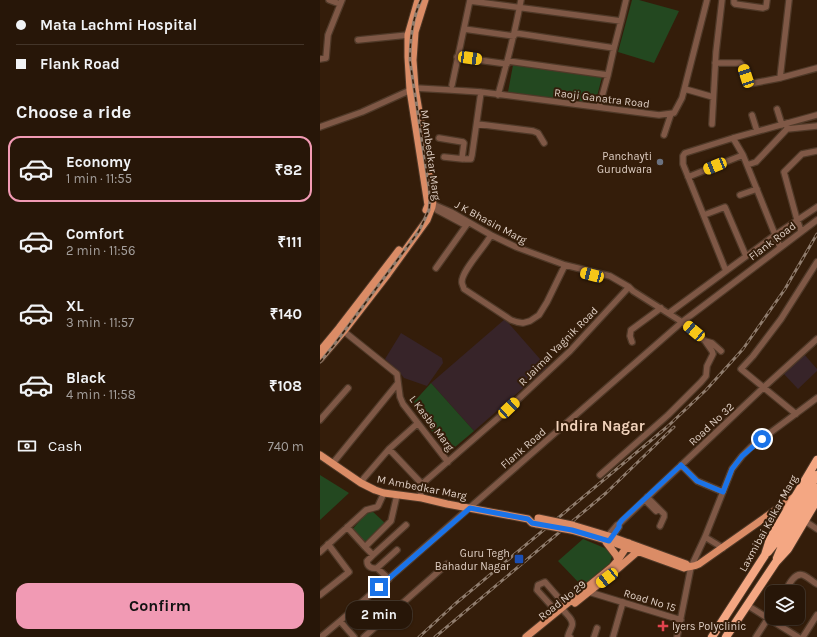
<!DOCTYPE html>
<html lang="en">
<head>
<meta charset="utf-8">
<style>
	:root { --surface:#271608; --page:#2f1f12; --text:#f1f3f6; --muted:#a49f9c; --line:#433529; --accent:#f19ab4 }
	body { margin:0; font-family:Karla,sans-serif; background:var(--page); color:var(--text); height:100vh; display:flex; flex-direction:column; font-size:15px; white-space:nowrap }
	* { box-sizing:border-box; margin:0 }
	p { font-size:13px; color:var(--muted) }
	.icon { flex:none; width:22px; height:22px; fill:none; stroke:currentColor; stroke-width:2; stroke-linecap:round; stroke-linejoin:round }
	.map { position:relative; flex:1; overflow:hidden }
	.details { display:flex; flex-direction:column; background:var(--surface); width:320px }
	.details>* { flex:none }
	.top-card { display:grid; align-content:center; height:88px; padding:0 16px; background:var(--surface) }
	.controls { position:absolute; left:445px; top:585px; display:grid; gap:8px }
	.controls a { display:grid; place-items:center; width:40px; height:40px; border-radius:8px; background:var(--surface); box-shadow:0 1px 3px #0004,0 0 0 1px var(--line); font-size:20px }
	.end { position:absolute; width:18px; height:18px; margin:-9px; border:5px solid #1a73e8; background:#fff; box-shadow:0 0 0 2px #fff }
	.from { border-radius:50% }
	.bubble { position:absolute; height:28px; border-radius:12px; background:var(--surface); box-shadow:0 1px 3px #0004,0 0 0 1px var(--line); font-size:13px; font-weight:700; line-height:28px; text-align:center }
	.car { position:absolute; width:12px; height:24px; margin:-12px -6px; border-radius:5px; box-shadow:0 0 3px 1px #0007; background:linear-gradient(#f5c518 24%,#345 0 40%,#f5c518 0 76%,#345 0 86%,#f5c518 0) }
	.top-card b { display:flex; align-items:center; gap:14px; height:38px; font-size:15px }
	.top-card b+b { border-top:1px solid var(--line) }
	.top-card i { width:10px; height:10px; background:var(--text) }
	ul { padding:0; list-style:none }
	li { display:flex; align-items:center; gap:12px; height:66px; margin:0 8px 6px; padding:0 8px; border:2px solid transparent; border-radius:12px }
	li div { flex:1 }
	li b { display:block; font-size:15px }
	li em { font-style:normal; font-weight:700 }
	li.current { border-color:var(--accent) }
	li>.icon { width:36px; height:36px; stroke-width:1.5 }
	h2 { padding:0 16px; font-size:18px; line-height:48px }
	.pay { display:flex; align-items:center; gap:10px; height:44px; padding:0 16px; font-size:15px }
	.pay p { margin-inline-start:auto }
	.cta { display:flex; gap:8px; margin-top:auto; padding:8px 16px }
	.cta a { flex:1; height:46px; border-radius:12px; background:var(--accent); color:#111; font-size:16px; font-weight:700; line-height:46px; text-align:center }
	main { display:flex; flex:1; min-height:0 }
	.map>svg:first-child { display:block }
	.education { fill:#372429 }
	.green { fill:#234820 }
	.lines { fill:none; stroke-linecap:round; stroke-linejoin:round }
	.minor-casing { stroke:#4f3928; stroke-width:8 }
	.major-casing { stroke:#4f3928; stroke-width:9 }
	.highway-casing { stroke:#4f3928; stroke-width:10 }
	.minor { stroke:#7f5846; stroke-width:5.5 }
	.major { stroke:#db8c66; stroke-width:7 }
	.highway { stroke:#f4a783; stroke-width:8 }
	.rail-casing { stroke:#8f7c6d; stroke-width:3 }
	.rail { stroke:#341d0a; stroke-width:1.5; stroke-dasharray:4.5; stroke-linecap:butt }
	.major-bridge-casing { stroke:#4f3928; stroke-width:9; stroke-linecap:butt }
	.major-bridge { stroke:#db8c66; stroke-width:7 }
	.route { stroke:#1a73e8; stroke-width:5 }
	.worship-dot { fill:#6b7280; stroke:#341d0a; stroke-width:1.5 }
	.transit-dot { fill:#1a4fb4; stroke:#341d0a; stroke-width:1.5 }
	.health-dot { fill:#e0444e; stroke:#341d0a; stroke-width:1.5 }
	.labels { text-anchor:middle; stroke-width:4; stroke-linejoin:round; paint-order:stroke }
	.street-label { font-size:11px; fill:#dfcfc4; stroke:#341d0a }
	.poi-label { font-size:11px; fill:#dfcfc4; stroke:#341d0a; text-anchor:end }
	.district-label { font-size:15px; font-weight:bold; fill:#f2d3bc; stroke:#341d0a }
</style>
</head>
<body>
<main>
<section class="details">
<div class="top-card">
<b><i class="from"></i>Mata Lachmi Hospital</b>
<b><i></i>Flank Road</b>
</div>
<h2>Choose a ride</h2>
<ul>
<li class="current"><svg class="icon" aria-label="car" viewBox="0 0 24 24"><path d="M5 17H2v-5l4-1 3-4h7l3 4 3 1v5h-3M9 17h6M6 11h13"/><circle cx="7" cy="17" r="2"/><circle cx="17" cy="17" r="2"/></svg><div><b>Economy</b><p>1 min · 11:55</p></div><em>₹82</em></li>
<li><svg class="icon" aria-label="car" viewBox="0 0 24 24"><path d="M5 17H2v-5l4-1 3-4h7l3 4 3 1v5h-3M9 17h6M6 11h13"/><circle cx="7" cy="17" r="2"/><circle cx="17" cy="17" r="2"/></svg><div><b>Comfort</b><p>2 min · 11:56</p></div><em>₹111</em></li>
<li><svg class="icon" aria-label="car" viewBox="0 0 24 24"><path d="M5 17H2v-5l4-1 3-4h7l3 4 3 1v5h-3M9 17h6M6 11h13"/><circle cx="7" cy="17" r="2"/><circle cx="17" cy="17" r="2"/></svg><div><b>XL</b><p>3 min · 11:57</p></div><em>₹140</em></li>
<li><svg class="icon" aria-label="car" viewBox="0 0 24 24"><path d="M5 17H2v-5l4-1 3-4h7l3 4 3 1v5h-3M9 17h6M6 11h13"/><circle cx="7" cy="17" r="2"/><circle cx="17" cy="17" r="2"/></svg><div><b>Black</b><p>4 min · 11:58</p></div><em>₹108</em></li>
</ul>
<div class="pay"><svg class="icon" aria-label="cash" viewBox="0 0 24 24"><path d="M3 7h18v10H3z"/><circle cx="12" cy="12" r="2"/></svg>Cash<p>740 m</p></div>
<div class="cta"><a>Confirm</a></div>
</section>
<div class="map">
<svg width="497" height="637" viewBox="0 0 497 637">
	<rect width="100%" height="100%" fill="#341d0a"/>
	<path class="education" d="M185,319L227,367L154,431L111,383Z
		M81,333L122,358L123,363L107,386L84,378L80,373L65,359Z
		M484,354L497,369V371L478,389L463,373Z"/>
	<path class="green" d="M312,0H319L359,11L334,63L298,52Z
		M193,65L282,77L275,104L188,92Z
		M111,383L154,431L128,453L92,404Z
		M0,475L29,493L0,520Z
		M50,509L66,524L46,546L30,532Z
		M263,539L287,549L292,556C289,573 275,577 262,586L238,561Z"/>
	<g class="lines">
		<g class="minor-casing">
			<path id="minor" d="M9,0L20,4
				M414,0V3L415,4L443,8L446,7L447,0
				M150,1L301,21L294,48L288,75L188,61
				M301,21L306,0
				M144,29L194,36
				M195,33L294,48
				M38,40L88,35
				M137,57L187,64
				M0,59L6,58L8,35L22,0
				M395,63H420L424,67L429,84L460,78L497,68
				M460,78L469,0
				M132,85L150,0
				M365,89L393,97
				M178,95C187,63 195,32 201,0
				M279,107L288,75
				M457,109L462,125
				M432,115L437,131
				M157,124L213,131L218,133L224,143
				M392,124L396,52L402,0
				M0,127L42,112L95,88L131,90L161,92L339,115L354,113L362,98L387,0
				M467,129L497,126
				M344,135L351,114
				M119,138L143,142L144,143L142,158L145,159H151L152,155L161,92
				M413,138L423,155L460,247
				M124,157L143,159
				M427,165L436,162L467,129V123
				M368,177L423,155
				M420,195L437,189
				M110,203L131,212L171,235L196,247L245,265L290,276L309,287L313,291L362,322L385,341L392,343L401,351
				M117,210L145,225
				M384,215L405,207L426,256
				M481,231L476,216L464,172L482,154L497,151
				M171,235C165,247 140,272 142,283C142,284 144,288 144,289L191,320L197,322L203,323L210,321L219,315L227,302L245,265
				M116,268L148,223
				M406,271L363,164V156L365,153L413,138L497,115
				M349,313L455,235L497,207
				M21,329L77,374L80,397L83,404L128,462
				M312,342L310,336L311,330L341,308
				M476,414L421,369L433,356L461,319L497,262
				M0,420L28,388
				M69,449L102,484
				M13,463L78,383
				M361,465L377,481L403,492
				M280,475L348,415L381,382L386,376L387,366L393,354L392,351L385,341
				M41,483L44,478L69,449L98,423
				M327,497L344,514V517L340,526
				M102,498C100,493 99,489 102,484L178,418L250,351L309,287
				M325,500L336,511
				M485,521L497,529
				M299,524L444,387L497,339
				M27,527L45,547L71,521L77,495
				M385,537L403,548
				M286,538L297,525L299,524V527L290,540
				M46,548L53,555L86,525
				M0,552L46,510L57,507L58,506L64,493
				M53,555L47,561C47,567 52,569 57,568L69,579
				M57,568L77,550
				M267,589L269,592L361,620
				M465,592C468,586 474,572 483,575C488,577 493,582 497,584
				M0,595L24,576L29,572L8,544
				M245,599L251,594
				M427,605L478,637
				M244,611C247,615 254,620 252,626C251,629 249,632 248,636L250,637
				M237,612L217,590L218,585L225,582L245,605
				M20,621L34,637
				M1,637L20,621L362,322L497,220
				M44,637L127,564
				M274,637L277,628
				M293,637L303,602
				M357,637L371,567L385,537L412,469L422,456L431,447L497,398
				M436,637L452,612
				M483,637L497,615"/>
		</g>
		<g class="major-casing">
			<path id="major" d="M98,0L88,35V57L90,90L108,205L106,210
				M0,351L19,328L79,250
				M0,359L24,331L68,274L107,220L112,207L113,201V192L95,88L93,60L95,32L105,0
				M0,455L41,483L55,490L64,493L102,498L127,504L208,519L212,523L217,524
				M252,525L292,537L366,564L368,566
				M251,530L289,541L364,568C370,566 374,567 379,564L474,497
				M286,542L296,555L298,560
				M255,603L295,571L317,552L319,547
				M206,637L292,567L298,560L309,543"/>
		</g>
		<g class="highway-casing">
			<path id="highway" d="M448,552L456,542L497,475
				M457,558L462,546L497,488
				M392,637L445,555L450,539L497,460
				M406,637L456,562L468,549L497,500"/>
		</g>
		<use href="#minor" class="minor"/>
		<use href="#major" class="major"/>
		<use href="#highway" class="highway"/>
		<g class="rail-casing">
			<path id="rail" d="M0,362L14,345L99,231L109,210L110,200L109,188L90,61C90,41 92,19 101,0
				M99,637L135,604L347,427L386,390L423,349L465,289L497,234
				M115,637L286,493L354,427"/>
		</g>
		<use href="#rail" class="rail"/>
		<g class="major-bridge-casing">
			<path id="major-bridge" d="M218,518L252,525
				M217,524L251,530"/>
		</g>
		<use href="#major-bridge" class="major-bridge"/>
	</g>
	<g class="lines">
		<path class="route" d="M59,587L150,508L208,519L212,523L252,530L289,541L299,527V524L302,520L361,465L377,481L403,492L412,469L422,456L442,439"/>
	</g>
	<circle class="worship-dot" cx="340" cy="162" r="4"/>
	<rect class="transit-dot" x="194" y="554" width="10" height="10" rx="2"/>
	<path class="health-dot" d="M341 620h4v4h4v4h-4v4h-4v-4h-4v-4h4z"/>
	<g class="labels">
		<g class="street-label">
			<text transform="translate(282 98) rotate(7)" y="4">Raoji Ganatra Road</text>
			<text transform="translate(111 155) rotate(82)" y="4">M Ambedkar Marg</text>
			<text transform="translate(171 222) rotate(28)" y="4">J K Bhasin Marg</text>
			<text transform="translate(452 241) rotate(-37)" y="4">Flank Road</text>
			<text transform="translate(238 346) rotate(-45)" y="4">R Jaimal Yagnik Road</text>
			<text transform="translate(112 423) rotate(53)" y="4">L Kasbe Marg</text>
			<text transform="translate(391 424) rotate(-43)" y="4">Road No 32</text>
			<text transform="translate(203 448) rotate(-41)" y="4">Flank Road</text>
			<text transform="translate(102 487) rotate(11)" y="4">M Ambedkar Marg</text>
			<text transform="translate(448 523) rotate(-61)" y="4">Laxmibai Kelkar Marg</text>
			<text transform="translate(242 600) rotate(-38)" y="4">Road No 29</text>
			<text transform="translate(330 600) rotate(17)" y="4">Road No 15</text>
		</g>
		<g class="poi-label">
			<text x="332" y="160">Panchayti<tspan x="332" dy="13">Gurudwara</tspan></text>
			<text x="190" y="557">Guru Tegh<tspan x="190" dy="13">Bahadur Nagar</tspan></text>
			<text x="352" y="630" text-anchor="start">Iyers Polyclinic</text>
		</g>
		<g class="district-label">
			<text x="280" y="431">Indira Nagar</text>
		</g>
	</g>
</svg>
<div class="controls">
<a><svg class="icon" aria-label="layers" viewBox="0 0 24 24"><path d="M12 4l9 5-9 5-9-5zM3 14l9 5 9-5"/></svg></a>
</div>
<i class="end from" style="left:442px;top:439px"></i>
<i class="end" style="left:59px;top:587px"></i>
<div class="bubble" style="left:26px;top:601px;width:66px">2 min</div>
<i class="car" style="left:150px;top:58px;rotate:98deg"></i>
<i class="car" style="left:426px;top:76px;rotate:342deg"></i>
<i class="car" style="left:395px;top:166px;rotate:248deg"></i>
<i class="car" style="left:272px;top:275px;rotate:285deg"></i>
<i class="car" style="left:374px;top:331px;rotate:310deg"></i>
<i class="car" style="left:189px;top:408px;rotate:47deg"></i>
<i class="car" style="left:287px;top:578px;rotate:232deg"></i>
</div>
</main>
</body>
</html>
